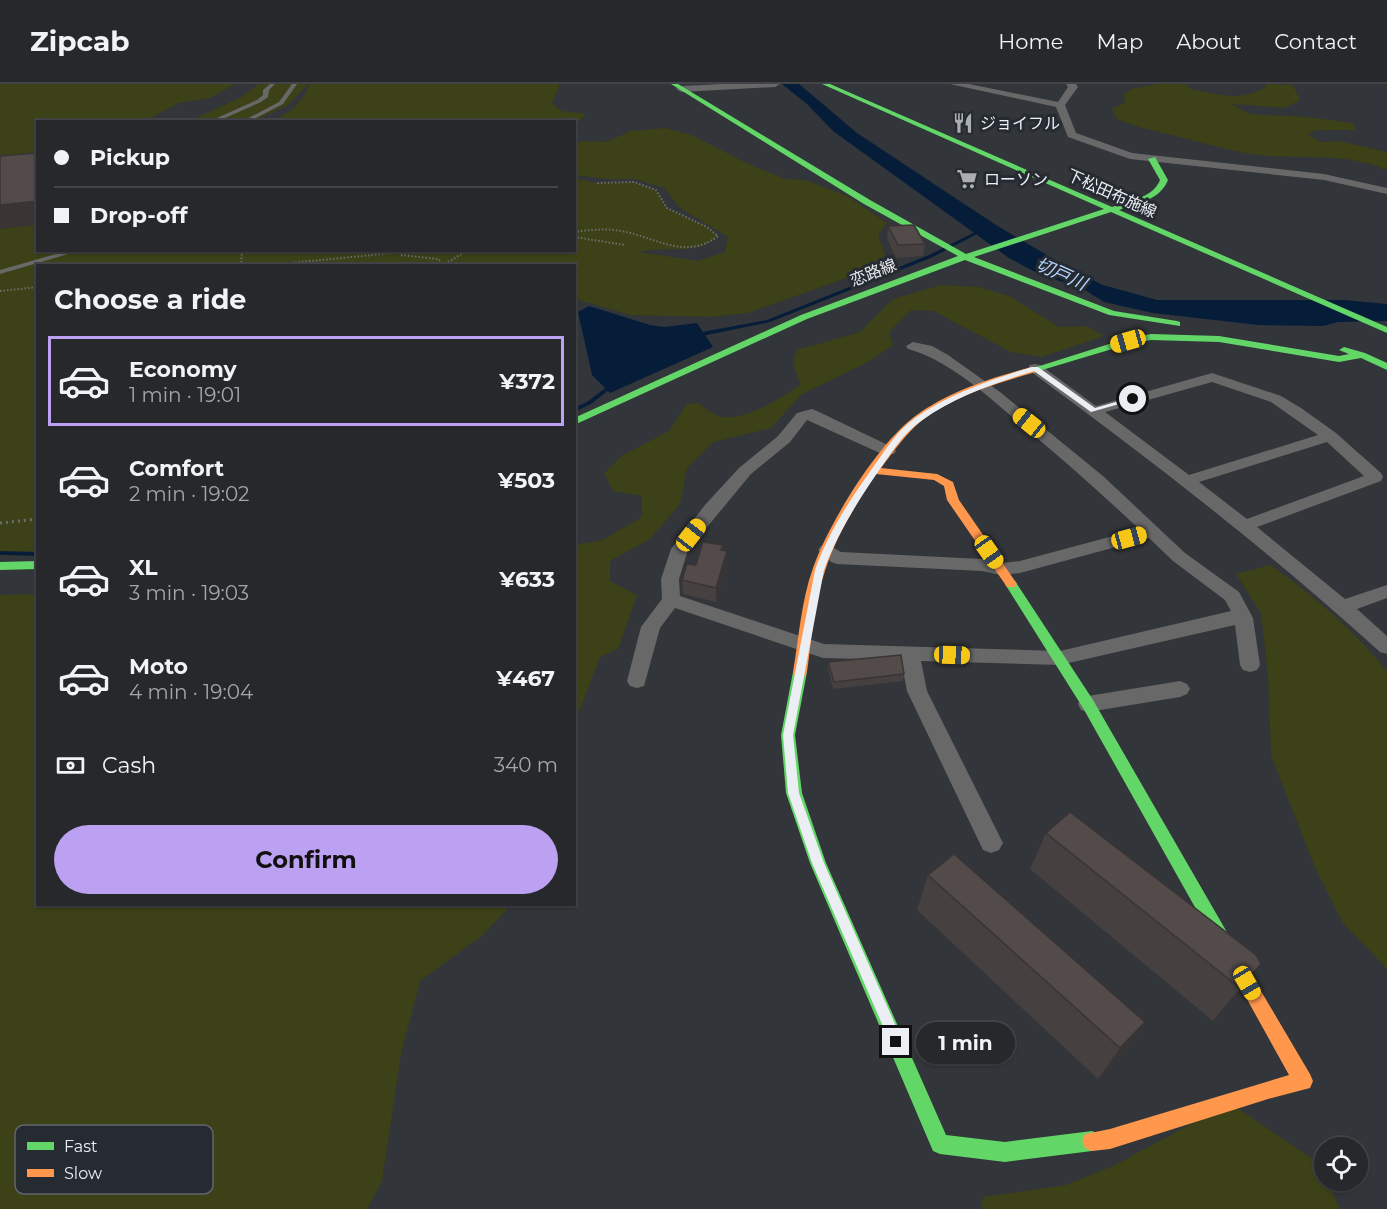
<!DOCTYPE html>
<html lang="en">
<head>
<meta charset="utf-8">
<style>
	:root { --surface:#26282b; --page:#2e3033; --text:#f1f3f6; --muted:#a4a6a9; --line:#424447; --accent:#bca0f2 }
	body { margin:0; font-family:Montserrat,"Noto Sans JP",sans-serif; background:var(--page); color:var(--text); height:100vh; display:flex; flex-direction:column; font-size:22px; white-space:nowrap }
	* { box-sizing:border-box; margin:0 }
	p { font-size:20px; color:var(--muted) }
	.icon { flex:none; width:33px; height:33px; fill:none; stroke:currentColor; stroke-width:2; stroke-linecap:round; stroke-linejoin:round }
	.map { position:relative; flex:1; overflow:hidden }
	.sheet { position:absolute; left:36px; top:180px; width:540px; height:642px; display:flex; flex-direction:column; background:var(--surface); border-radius:0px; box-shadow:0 2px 4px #0004,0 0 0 2px var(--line) }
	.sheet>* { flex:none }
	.top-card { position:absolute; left:36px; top:36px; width:540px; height:132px; border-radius:0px; box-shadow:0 2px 4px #0004,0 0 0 2px var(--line); display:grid; align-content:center; height:132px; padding:0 18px; background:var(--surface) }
	.tools { position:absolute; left:1314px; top:1053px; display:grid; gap:12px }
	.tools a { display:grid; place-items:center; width:54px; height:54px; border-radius:50%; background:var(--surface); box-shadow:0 2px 4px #0004,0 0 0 2px var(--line); font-size:30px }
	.end { position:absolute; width:27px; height:27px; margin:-14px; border:8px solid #ebeef3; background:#111; box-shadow:0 0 0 3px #111 }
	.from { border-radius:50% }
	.bubble { position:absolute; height:42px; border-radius:21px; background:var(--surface); box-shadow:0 2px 4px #0004,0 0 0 2px var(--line); font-size:20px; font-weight:700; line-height:42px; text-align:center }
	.car { position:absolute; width:18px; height:36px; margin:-18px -9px; border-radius:8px; box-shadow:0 0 4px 2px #0007; background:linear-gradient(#f5c518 24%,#345 0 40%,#f5c518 0 76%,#345 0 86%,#f5c518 0) }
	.top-card b { display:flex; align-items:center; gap:21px; height:57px; font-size:22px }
	.top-card b+b { border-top:2px solid var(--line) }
	.top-card i { width:15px; height:15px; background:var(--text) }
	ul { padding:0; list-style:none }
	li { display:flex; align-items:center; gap:18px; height:90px; margin:0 12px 9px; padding:0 6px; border:3px solid transparent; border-radius:0px }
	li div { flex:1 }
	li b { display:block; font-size:22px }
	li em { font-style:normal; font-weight:700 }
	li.current { border-color:var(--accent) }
	li>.icon { width:54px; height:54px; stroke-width:1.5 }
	h2 { padding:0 18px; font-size:27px; line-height:72px }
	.pay { display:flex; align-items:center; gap:15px; height:66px; padding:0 18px; font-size:22px }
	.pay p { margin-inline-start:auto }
	.primary-button { display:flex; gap:12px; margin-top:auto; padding:12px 18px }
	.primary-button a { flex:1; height:69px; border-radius:36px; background:var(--accent); color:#111; font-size:24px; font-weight:700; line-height:69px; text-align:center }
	header { display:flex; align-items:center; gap:36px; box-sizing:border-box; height:84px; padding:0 30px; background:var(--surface); border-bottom:2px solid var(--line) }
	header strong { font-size:28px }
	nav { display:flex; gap:33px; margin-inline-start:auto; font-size:21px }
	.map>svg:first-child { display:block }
	.green { fill:#3c4118 }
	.water { fill:#061d3a }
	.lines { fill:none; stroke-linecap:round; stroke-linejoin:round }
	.stream { fill:#061d3a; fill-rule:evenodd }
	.path-far1 { stroke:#6d6e6f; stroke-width:2; stroke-dasharray:1.5 2; stroke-linecap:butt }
	.path { stroke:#6d6e6f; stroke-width:3; stroke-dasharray:2 4; stroke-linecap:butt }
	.lane { fill:#686868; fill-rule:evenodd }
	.street { fill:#686868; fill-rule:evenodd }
	.fast { fill:#63d668; fill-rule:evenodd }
	.slow { fill:#ff974d; fill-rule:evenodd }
	.wall { fill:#474040 }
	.shaded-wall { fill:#3a3434 }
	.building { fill:#534a4a; stroke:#3a3434; stroke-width:1.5 }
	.route { fill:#ebeef3 }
	.labels { text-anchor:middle; stroke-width:6; stroke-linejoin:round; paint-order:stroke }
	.far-poi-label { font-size:16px; fill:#ebeef3; stroke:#262a31; text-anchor:start }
	.far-street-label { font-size:16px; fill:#ebeef3; stroke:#262a31 }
	.far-water-label { font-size:18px; font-style:italic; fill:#b3d4fe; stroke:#262a31 }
	.key { fill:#262a31; stroke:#61656b; stroke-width:1.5 }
	.key-label { font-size:16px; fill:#ebeef3 }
</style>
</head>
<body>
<header>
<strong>Zipcab</strong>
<nav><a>Home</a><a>Map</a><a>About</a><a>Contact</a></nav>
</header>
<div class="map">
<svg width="1387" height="1125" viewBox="0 0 1387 1125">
	<rect width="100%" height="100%" fill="#323539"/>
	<path class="green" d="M0,0H235L210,14L179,19L145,37L38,38L37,72L0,74Z
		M258,0H308L288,21L254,37L187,38L242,13Z
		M310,0H560L552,19L561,27L585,30L581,36L555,38L272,37C294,26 299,22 310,0Z
		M1158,0H1185L1191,5C1217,10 1244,19 1266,2L1265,0L1293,1L1300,16L1285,24L1231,20L1250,30L1308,33L1352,39L1356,46H1316L1307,51L1322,58L1339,57L1387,68V86C1345,69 1312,75 1269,72C1238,70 1209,60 1179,53C1157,47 1137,44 1117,35L1112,25L1125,18L1124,10L1131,5Z
		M665,44L692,51L746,79L785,95L805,96L847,112L887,139L878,151L885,171L880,182L748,229L710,233L631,231L575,215L574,182H38L37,471L0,472V75H37L38,166H574L575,94L597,99L634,98L656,106L667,124L707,143L718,152C697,173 664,161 639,168L698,177L725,168L728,153L680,124L664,104L636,95H606L575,91V59L585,57L606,58L631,47Z
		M941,201L979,203L1009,212L1059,243L1087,242L1104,252L1041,273L1011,268L933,227L911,226L889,248L893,261L868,278L802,310L771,344L713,358L687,384L680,420L650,455L610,477V497L637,511L618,565L600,573L577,633L578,720L575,727V461L602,456L642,433V412L613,407L604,389L623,371L669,347L687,320L699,319C703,323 709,328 714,330C737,343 781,314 800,301L793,278L797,266L860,248L893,215Z
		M1270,481C1314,511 1353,546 1387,587V885L1343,839L1314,781L1271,671L1268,590L1261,529L1236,490Z
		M37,510L38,820L511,821L483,851L420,897L401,970L382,1097L367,1125H0V511Z
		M1230,1019L1317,1078L1340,1125H981L983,1113L1066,1101L1113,1082Z"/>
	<path class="water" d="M782,0H799L857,49L996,141L1072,186L1103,201L1157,216H1344L1387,220V237L1338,238L1323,242L1258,241L1153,229L1104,218L1085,206L1037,189L1009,174L833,47L807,20Z
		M589,222L650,241L664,243L697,239L713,263L610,309L592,291L578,228Z"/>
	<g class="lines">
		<path class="stream" d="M981,145L985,146L933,173L770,238L697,253L694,251L697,249L767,236L929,171Z
			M612,299L615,301L614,302L591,320L574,328V324L587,318Z
			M0,467L38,468V472L0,471Z"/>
		<path class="path-far1" d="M574,148C589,146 605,144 621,147C656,153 685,177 718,152L707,143L667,124L656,106L634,98L597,99
			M574,153L625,161
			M401,171L438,175L445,182
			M445,180L468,166
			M241,182L242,166
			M260,182L423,166
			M0,207L38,203"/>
		<path class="path" d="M0,439L38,435"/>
		<path class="lane" d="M270,0H275L269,6L268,13L261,18L216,38H208L257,16L263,11V6Z
			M292,0H297L283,20L248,38H241L279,18Z
			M70,166H82L0,190V186Z"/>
		<path class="street" d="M723,0H780L775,3L681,8L676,5L681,2Z
			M950,0H969L1058,18L1068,3L1066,0H1076L1078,3L1065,21L1076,49L1132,69L1324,90L1387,104V110L1324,96L1130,75L1068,53L1056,23Z
			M913,258L932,262L948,271L1000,308L1103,392L1185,469L1239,508L1253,534L1260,581L1257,586L1250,588L1243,586L1240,581L1235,541L1060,581L921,577L927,607L1003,759L999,766L991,769L983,766L907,607L901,576L823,574L675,524L660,544L644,602L637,604L630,602L627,597L641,543L662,515L661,495L671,465L705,421L739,384L778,352L797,329L812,325L817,327L894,364L896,367L894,370H882L807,336L790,358L751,390L688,466L679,495L680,512L824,560L1060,567L1231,527L1225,516L1173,477L1149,454L1020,489L1001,491L982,487L837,480L831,478L818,466L821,462L827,460L841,468L982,475L1001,479L1020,477L1139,445C1100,408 1060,373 1018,338C988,312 947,275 908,265L906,262Z
			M1035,280L1040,281L1096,322L1212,289L1281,312L1301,324L1336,349L1381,389L1383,393L1381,397L1257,443L1345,515L1387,501V514L1357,525L1387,552V570L1380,568C1269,467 1151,376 1030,287L1028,284L1030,281ZM1212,298L1271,318L1318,351L1189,391L1105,328ZM1327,358L1364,392L1247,435L1199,398Z
			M1180,597L1187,600L1190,605L1187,610L1180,613L1088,628L1081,626L1078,620L1081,614L1088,612Z"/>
		<path class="fast" d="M671,0H678L870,116L966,170L1104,125L822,0H830L1112,123C1129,117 1153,114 1160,96L1148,75L1155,73L1168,96C1160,116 1138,119 1119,126L1387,243V249L1111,128L974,173L1114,227L1177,237L1180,238V242L1109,231L965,176L807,235L574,341V334L801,231L958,172L864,120Z
			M1151,250L1219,252L1339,272L1349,270L1339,266L1344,263L1365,269L1387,279V286L1361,274L1339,278L1219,258L1151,256L1129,260L1032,289L1027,286L1125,255Z
			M38,477V485L0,486V478Z
			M1011,496L1015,497L1093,616L1258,902L1261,908L1258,914L1252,917L1246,914L1083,624L1005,500Z
			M800,583L805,584L807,588L795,651L802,709L826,779L946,1051L1005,1058L1092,1047L1099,1050L1102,1057L1099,1064L1092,1067L1005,1078L940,1070L933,1067L810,779L786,709L781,651L793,588L795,584Z"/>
		<path class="slow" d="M1032,283L1036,284V288C997,299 952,312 920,338C905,351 893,368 881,384L937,390L953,398L959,416L1015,497L1017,500L1015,503H1007L947,416L944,402L934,396L876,390C857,419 837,450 826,484C814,517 812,554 807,588L805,592H795L793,588C799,554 801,517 813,484C829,439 876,362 914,333C947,308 993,293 1032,283Z
			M1252,899L1258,902L1310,990L1313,997L1310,1004L1268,1015L1110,1065L1092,1067L1085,1064L1082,1057L1085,1050L1110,1045L1289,991L1243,908L1246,902Z"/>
	</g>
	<path class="wall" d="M888,142L925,160L923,172L896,174L887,154Z
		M723,461L722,466L727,467L726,481L716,518L683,510L682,496L696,481Z
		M828,578L904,590L903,597L833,605L828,585Z
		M1046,749L1261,880L1213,937L1030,785Z
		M928,791L1145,938L1121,970L1098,995L917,826Z"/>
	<path class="shaded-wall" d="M38,117V141L0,145V121Z
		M727,467L726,481L716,518V504Z
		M1261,880L1233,914L1213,937L1240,904Z
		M1145,938L1121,970L1098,995L1120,964Z"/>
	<path class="building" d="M38,69V117L0,121V72Z
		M914,141L925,160L898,161L888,142Z
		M703,458L723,461L721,466L727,467L716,504L682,496L687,480L696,481Z
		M901,571L904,590L834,598L828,578Z
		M1070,728L1256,871L1261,880L1240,904L1046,749Z
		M954,770L1145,938L1120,964L928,791Z"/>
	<path class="route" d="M1032,283H1038L1095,324L1133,313L1137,315L1091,328L1034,287C995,299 954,313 921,337C904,349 894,365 882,382C859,415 838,448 824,486L793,651L799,709L824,779L903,958L901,963L896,965L892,963L812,779L788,709L783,651L815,486C829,446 852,413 876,379C888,362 898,346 915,334C949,310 992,295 1032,283Z"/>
	<defs>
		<g id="restaurant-bare" transform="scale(1.62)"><path d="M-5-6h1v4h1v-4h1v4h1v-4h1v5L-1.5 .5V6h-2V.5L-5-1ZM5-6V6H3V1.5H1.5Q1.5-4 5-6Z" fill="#aaadb2" stroke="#262a31" stroke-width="2.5" paint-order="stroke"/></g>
		<g id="supermarket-bare" transform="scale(1.62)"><path d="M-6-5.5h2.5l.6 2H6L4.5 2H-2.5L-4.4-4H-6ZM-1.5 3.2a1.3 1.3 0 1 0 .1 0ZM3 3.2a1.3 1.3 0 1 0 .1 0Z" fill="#aaadb2" stroke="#262a31" stroke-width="2.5" paint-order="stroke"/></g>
	</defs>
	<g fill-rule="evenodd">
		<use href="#restaurant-bare" x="963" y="39"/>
		<use href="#supermarket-bare" x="967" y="95"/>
	</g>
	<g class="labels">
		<g class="far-poi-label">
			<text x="980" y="45">ジョイフル</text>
			<text x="984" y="101">ローソン</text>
		</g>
		<g class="far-street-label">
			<text transform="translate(1112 109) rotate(24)" y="6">下松田布施線</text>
			<text transform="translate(873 188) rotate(-21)" y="6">恋路線</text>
		</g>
		<g class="far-water-label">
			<text transform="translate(1061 190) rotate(24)" y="6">切戸川</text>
		</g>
	</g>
	<rect x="15" y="1041" width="198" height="69" rx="9" class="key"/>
	<rect x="27" y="1058" width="27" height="8" fill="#63d668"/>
	<rect x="27" y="1085" width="27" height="8" fill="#ff974d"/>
	<g class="key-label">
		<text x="64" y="1068">Fast</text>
		<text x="64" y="1095">Slow</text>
	</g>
</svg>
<div class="tools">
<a><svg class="icon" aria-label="locate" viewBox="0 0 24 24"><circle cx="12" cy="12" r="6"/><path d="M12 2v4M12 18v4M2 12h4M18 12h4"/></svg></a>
</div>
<i class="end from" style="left:1133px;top:315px"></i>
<i class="end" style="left:896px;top:958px"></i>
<div class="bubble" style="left:916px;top:938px;width:99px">1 min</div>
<i class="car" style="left:1128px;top:257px;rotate:254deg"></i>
<i class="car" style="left:1029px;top:339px;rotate:309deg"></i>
<i class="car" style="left:691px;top:451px;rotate:38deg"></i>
<i class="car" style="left:1129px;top:454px;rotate:75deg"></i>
<i class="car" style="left:989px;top:468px;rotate:145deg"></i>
<i class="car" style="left:952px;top:571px;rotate:92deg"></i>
<i class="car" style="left:1247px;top:899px;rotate:150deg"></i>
<div class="top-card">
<b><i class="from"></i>Pickup</b>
<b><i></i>Drop-off</b>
</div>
<section class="sheet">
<h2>Choose a ride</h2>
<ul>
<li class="current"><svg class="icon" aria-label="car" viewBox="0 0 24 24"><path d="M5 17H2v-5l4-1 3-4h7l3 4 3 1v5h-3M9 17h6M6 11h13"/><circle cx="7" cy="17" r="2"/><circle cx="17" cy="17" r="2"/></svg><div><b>Economy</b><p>1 min · 19:01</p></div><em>¥372</em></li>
<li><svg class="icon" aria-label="car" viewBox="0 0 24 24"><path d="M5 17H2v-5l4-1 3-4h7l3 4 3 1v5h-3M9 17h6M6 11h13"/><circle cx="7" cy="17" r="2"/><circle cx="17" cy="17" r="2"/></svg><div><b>Comfort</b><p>2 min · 19:02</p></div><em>¥503</em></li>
<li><svg class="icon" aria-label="car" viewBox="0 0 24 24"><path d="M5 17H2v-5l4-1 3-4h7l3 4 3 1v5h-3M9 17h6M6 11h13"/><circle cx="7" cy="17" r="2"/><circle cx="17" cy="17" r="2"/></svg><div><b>XL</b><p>3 min · 19:03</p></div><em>¥633</em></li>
<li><svg class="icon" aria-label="car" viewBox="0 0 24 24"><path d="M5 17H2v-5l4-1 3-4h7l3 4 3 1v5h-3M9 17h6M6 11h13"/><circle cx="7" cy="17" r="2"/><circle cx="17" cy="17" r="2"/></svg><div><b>Moto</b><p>4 min · 19:04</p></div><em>¥467</em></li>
</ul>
<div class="pay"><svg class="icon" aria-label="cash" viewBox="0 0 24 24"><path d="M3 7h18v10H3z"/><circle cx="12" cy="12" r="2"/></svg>Cash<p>340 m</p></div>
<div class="primary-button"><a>Confirm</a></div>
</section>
</div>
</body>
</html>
